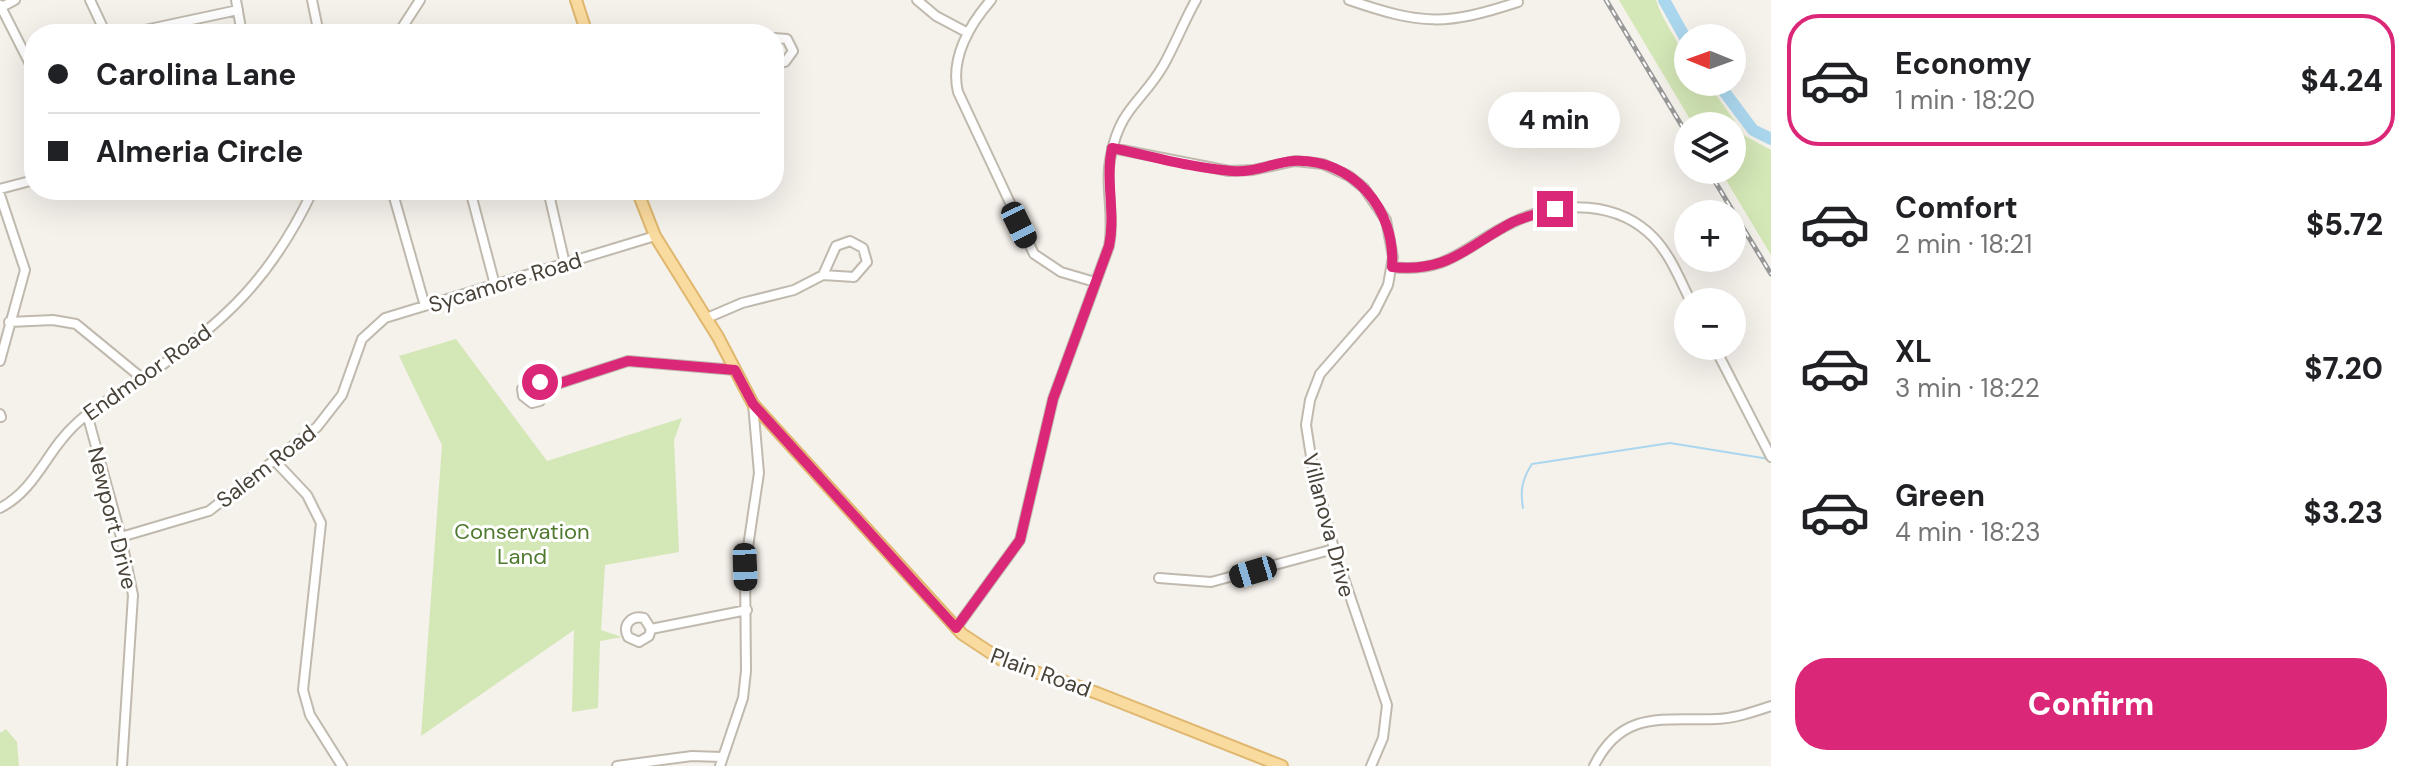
<!DOCTYPE html>
<html lang="en">
<head>
<meta charset="utf-8">
<style>
	:root { --surface:#fff; --page:#f6f6f6; --text:#202124; --muted:#757577; --line:#e0e0e0; --accent:#db2777 }
	body { margin:0; font-family:"DM Sans",sans-serif; background:var(--page); color:var(--text); height:100vh; display:flex; flex-direction:column; font-size:30px; white-space:nowrap }
	* { box-sizing:border-box; margin:0 }
	p { font-size:26px; color:var(--muted) }
	.icon { flex:none; width:44px; height:44px; fill:none; stroke:currentColor; stroke-width:2; stroke-linecap:round; stroke-linejoin:round }
	.map { position:relative; flex:1; overflow:hidden }
	.side { display:flex; flex-direction:column; background:var(--surface); width:640px }
	.side>* { flex:none }
	.banner { position:absolute; left:24px; top:24px; width:760px; height:176px; border-radius:32px; box-shadow:0 8px 32px #0002; display:grid; align-content:center; height:176px; padding:0 24px; background:var(--surface) }
	.needle { width:52px; rotate:271deg }
	.fabs { position:absolute; left:1674px; top:24px; display:grid; gap:16px }
	.fabs a { display:grid; place-items:center; width:72px; height:72px; border-radius:50%; background:var(--surface); box-shadow:0 8px 32px #0002; font-size:40px }
	.end { position:absolute; width:36px; height:36px; margin:-18px; border:10px solid #db2777; background:#fff; box-shadow:0 0 0 4px #fff }
	.from { border-radius:50% }
	.bubble { position:absolute; height:56px; border-radius:28px; background:var(--surface); box-shadow:0 8px 32px #0002; font-size:26px; font-weight:800; line-height:56px; text-align:center }
	.car { position:absolute; width:24px; height:48px; margin:-24px -12px; border-radius:10px; box-shadow:0 0 6px 2px #0007; background:linear-gradient(#222 24%,#8ab4d8 0 40%,#222 0 76%,#8ab4d8 0 86%,#222 0) }
	.banner b { display:flex; align-items:center; gap:28px; height:76px; font-size:30px }
	.banner b+b { border-top:2px solid var(--line) }
	.banner i { width:20px; height:20px; background:var(--text) }
	ul { padding:14px 0 0; list-style:none }
	li { display:flex; align-items:center; gap:24px; height:132px; margin:0 16px 12px; padding:0 8px; border:4px solid transparent; border-radius:32px }
	li div { flex:1 }
	li b { display:block; font-size:30px }
	li em { font-style:normal; font-weight:800 }
	li.active { border-color:var(--accent) }
	li>.icon { width:72px; height:72px; stroke-width:1.5 }
	.cta { display:flex; gap:16px; margin-top:auto; padding:16px 24px }
	.cta a { flex:1; height:92px; border-radius:32px; background:var(--accent); color:#fff; font-size:32px; font-weight:800; line-height:92px; text-align:center }
	main { display:flex; flex:1; min-height:0 }
	.map>svg:first-child { display:block }
	.green { fill:#d4e7b6 }
	.lines { fill:none; stroke-linecap:round; stroke-linejoin:round }
	.stream { stroke:#abd7ee; stroke-width:2 }
	.river { stroke:#abd7ee; stroke-width:12 }
	.minor-casing { stroke:#c0b9ae; stroke-width:12 }
	.major-casing { stroke:#dfb76f; stroke-width:14 }
	.minor { stroke:#fff; stroke-width:8 }
	.major { stroke:#fadb9f; stroke-width:10 }
	.rail-casing { stroke:#999; stroke-width:5 }
	.rail { stroke:#fff; stroke-width:2; stroke-dasharray:6; stroke-linecap:butt }
	.route { stroke:#db2777; stroke-width:10 }
	.labels { text-anchor:middle; stroke-width:6; stroke-linejoin:round; paint-order:stroke }
	.street-label { font-size:22px; fill:#494239; stroke:#fff }
	.park-label { font-size:22px; fill:#4f792e; stroke:#fff }
</style>
</head>
<body>
<main>
<div class="map">
<svg width="1771" height="766" viewBox="0 0 1771 766">
	<rect width="100%" height="100%" fill="#f5f1eb"/>
	<path class="green" d="M1619,0H1656C1667,34 1688,46 1688,82H1707L1745,136L1771,150V255L1720,170H1732V126H1694Z
		M456,339L547,461L682,418L674,440L679,552L605,565L601,630L622,637L600,641L598,708L572,712L574,630L421,736L442,445L399,356Z
		M6,729L17,742L19,766H0V733Z"/>
	<g class="lines">
		<path class="stream" d="M1523,508C1520,491 1522,479 1532,464L1670,443L1769,459"/>
		<path class="river" d="M1664,0L1688,43
			M1717,82L1753,130L1771,139"/>
		<g class="minor-casing">
			<path id="minor" d="M90,0L106,34
				M236,0L242,34
				M312,0L319,34
				M917,0L936,16L968,33
				M991,0C969,25 950,59 958,92L1034,254L1061,272L1095,282
				M1349,0C1422,25 1445,26 1518,2
				M0,5L34,72
				M0,8L15,0
				M126,34L238,10
				M398,34L420,0
				M774,38L787,39L793,51L785,62H774
				M1112,148L1229,171L1253,170L1295,161L1323,164L1349,176L1364,188L1386,220L1393,257L1388,285L1375,311L1320,374L1310,400L1306,425L1312,463L1334,549L1387,705L1383,738L1371,766
				M0,189L34,180
				M392,190L425,306
				M470,190L495,285
				M548,190L565,264
				M0,195L25,270L0,361
				M1392,267C1452,274 1468,242 1516,221C1560,200 1619,201 1654,238C1671,256 1680,280 1691,302
				M707,318L742,303L794,290L823,275L854,277L867,262L863,248L850,241L836,246L823,275
				M9,322L53,320L76,324L143,379
				M1714,346L1771,457
				M545,388L540,401L532,403L523,396L522,389L529,380H537L545,388L628,361L735,370
				M0,414L1,417
				M87,414L121,537L133,595L122,766
				M274,460L307,495L321,523L303,690L310,715L342,766
				M0,508C37,489 47,449 77,423C98,403 125,392 148,375C226,321 272,277 313,190
				M121,537L209,511L317,427L342,395L362,339L385,318L655,236
				M1159,578L1211,582L1334,549
				M956,628L1020,540L1053,399L1109,246C1115,216 1104,185 1111,155C1120,108 1142,102 1163,66C1175,45 1184,21 1196,0
				M651,629L649,636L639,642L628,637C622,625 631,615 644,618L651,629L747,610
				M617,766L692,756L722,757
				M720,766L743,698L746,671L745,567L759,473L753,404
				M1594,766C1622,709 1664,721 1717,719C1736,718 1753,712 1771,706"/>
		</g>
		<g class="major-casing">
			<path id="major" d="M576,0L587,34
				M637,190L655,236L718,337L753,404L962,634L1003,661L1097,693L1282,766"/>
		</g>
		<use href="#minor" class="minor"/>
		<use href="#major" class="major"/>
		<g class="rail-casing">
			<path id="rail" d="M1606,0L1688,136
				M1708,170L1771,274"/>
		</g>
		<use href="#rail" class="rail"/>
	</g>
	<g class="lines">
		<path class="route" d="M540,382L545,388L628,361L735,370L753,404L956,628L1020,540L1053,399L1109,246C1116,213 1105,181 1112,148C1151,156 1192,168 1232,171C1254,173 1272,163 1293,161C1353,158 1396,209 1392,267C1449,273 1467,246 1513,222C1526,216 1541,213 1555,209"/>
	</g>
	<g class="labels">
		<g class="street-label">
			<text transform="translate(505 282) rotate(-17)" y="8">Sycamore Road</text>
			<text transform="translate(147 372) rotate(-35)" y="8">Endmoor Road</text>
			<text transform="translate(266 466) rotate(-38)" y="8">Salem Road</text>
			<text transform="translate(113 518) rotate(76)" y="8">Newport Drive</text>
			<text transform="translate(1329 525) rotate(75)" y="8">Villanova Drive</text>
			<text transform="translate(1041 672) rotate(20)" y="8">Plain Road</text>
		</g>
		<g class="park-label">
			<text x="522" y="539">Conservation<tspan x="522" dy="25">Land</tspan></text>
		</g>
	</g>
</svg>
<div class="fabs">
<a><svg class="needle" viewBox="-14 -14 28 28"><path d="M0-13l5 13h-10z" fill="#e53935"/><path d="M0 13l5-13h-10z" fill="#757577"/></svg></a>
<a><svg class="icon" aria-label="layers" viewBox="0 0 24 24"><path d="M12 4l9 5-9 5-9-5zM3 14l9 5 9-5"/></svg></a>
<a>+</a>
<a>−</a>
</div>
<i class="end from" style="left:540px;top:382px"></i>
<i class="end" style="left:1555px;top:209px"></i>
<div class="bubble" style="left:1488px;top:92px;width:132px">4 min</div>
<i class="car" style="left:1019px;top:225px;rotate:154deg"></i>
<i class="car" style="left:745px;top:567px;rotate:178deg"></i>
<i class="car" style="left:1253px;top:572px;rotate:253deg"></i>
<div class="banner">
<b><i class="from"></i>Carolina Lane</b>
<b><i></i>Almeria Circle</b>
</div>
</div>
<section class="side">
<ul>
<li class="active"><svg class="icon" aria-label="car" viewBox="0 0 24 24"><path d="M5 17H2v-5l4-1 3-4h7l3 4 3 1v5h-3M9 17h6M6 11h13"/><circle cx="7" cy="17" r="2"/><circle cx="17" cy="17" r="2"/></svg><div><b>Economy</b><p>1 min · 18:20</p></div><em>$4.24</em></li>
<li><svg class="icon" aria-label="car" viewBox="0 0 24 24"><path d="M5 17H2v-5l4-1 3-4h7l3 4 3 1v5h-3M9 17h6M6 11h13"/><circle cx="7" cy="17" r="2"/><circle cx="17" cy="17" r="2"/></svg><div><b>Comfort</b><p>2 min · 18:21</p></div><em>$5.72</em></li>
<li><svg class="icon" aria-label="car" viewBox="0 0 24 24"><path d="M5 17H2v-5l4-1 3-4h7l3 4 3 1v5h-3M9 17h6M6 11h13"/><circle cx="7" cy="17" r="2"/><circle cx="17" cy="17" r="2"/></svg><div><b>XL</b><p>3 min · 18:22</p></div><em>$7.20</em></li>
<li><svg class="icon" aria-label="car" viewBox="0 0 24 24"><path d="M5 17H2v-5l4-1 3-4h7l3 4 3 1v5h-3M9 17h6M6 11h13"/><circle cx="7" cy="17" r="2"/><circle cx="17" cy="17" r="2"/></svg><div><b>Green</b><p>4 min · 18:23</p></div><em>$3.23</em></li>
</ul>
<div class="cta"><a>Confirm</a></div>
</section>
</main>
</body>
</html>
